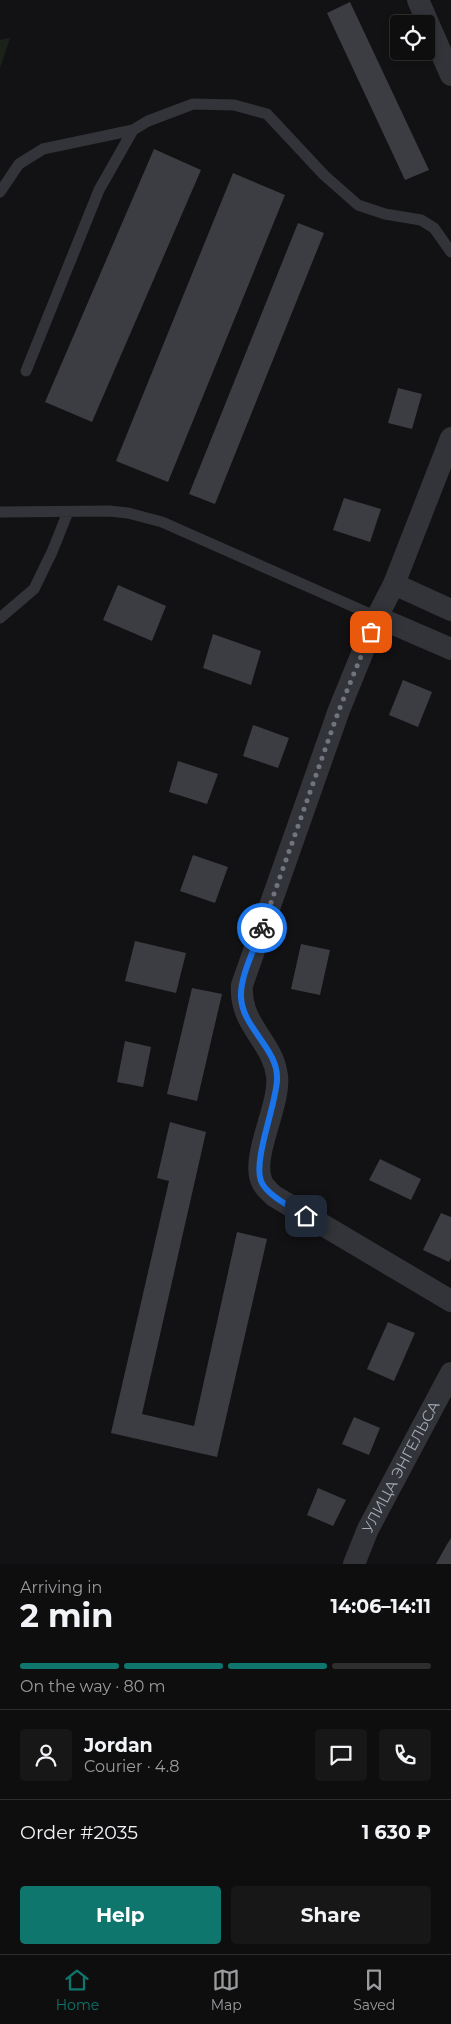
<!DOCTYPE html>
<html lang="en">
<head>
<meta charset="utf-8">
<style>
  body { margin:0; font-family:Montserrat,sans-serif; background:#171718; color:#f1f3f6; height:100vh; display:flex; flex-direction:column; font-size:19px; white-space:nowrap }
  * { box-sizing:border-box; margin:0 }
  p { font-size:16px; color:#9b9c9e }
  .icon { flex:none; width:28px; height:28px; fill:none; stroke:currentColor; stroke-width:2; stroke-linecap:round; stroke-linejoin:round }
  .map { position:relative; height:1564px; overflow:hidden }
  .sheet { display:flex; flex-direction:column; background:#0e0e0f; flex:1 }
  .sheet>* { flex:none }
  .controls { position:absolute; left:390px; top:15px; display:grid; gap:10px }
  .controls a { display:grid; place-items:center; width:45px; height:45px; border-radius:5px; background:#0e0e0f; box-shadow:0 2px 8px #0003,0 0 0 1px #2e2e2f; font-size:25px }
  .pin { position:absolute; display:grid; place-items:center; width:42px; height:42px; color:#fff; margin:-21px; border-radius:10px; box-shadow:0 2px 8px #0006 }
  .courier { position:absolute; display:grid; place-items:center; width:50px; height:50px; margin:-25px; border:4px solid #1a73e8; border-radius:50%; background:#fff; color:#222; box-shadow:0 1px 6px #0007 }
  .head em { font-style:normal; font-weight:700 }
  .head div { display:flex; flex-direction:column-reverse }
  .head { display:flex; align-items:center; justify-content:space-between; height:85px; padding:0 20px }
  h1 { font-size:32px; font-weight:700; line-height:38px }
  .bar { display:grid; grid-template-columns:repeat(4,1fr); gap:8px 5px; align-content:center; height:60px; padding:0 20px }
  .bar i { height:6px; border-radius:4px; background:#2e2e2f }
  .bar .current { background:#0f766e }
  .bar p { grid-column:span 4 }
  .line { display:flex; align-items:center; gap:12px; padding:0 20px; border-top:1px solid #2e2e2f }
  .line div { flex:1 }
  .round { display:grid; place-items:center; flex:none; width:52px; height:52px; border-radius:5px; background:#171718 }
  .action { display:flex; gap:10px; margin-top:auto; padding:10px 20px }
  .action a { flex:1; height:58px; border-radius:5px; background:#0f766e; color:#fff; font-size:20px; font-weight:700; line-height:58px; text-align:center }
  .action a+a { background:#171718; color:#f1f3f6 }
  .tabs { display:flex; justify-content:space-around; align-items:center; height:70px; border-top:1px solid #2e2e2f; background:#0e0e0f; font-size:14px; color:#9b9c9e }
  .tabs a { display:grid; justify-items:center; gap:2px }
  .tabs .current { color:#0f766e }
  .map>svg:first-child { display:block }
  .green { fill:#1a221a }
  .building { fill:#3c3d42 }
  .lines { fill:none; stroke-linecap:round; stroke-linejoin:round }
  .service { stroke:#323439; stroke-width:11 }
  .minor { stroke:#323439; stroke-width:22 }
  .done { stroke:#70757d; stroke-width:5; stroke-dasharray:0 9 }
  .route { stroke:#1a73e8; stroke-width:6 }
  .labels { text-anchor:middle; stroke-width:4; stroke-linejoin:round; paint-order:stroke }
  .street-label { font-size:15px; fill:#a2aab6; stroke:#0d0d0f }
</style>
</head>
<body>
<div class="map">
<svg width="451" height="1564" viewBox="0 0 451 1564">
  <rect width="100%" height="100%" fill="#121214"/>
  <path class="green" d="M10,38L0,68V40Z"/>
  <path class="building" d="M350,2L429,170L405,180L327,13Z
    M154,149L201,170L92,422L45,402Z
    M233,173L285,195L168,482L116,461Z
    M298,223L324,233L215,504L189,494Z
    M398,388L422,394L412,429L388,423Z
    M344,498L381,509L370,542L333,530Z
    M118,585L166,606L152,641L103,620Z
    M213,634L261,651L251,685L203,668Z
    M403,680L432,692L418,727L389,715Z
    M253,725L289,738L278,768L243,756Z
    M178,761L218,774L207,804L169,792Z
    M193,855L228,867L215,903L180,891Z
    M135,941L186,953L176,993L125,981Z
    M301,944L330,950L320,995L291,989Z
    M192,988L222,994L197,1101L167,1094Z
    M125,1041L151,1047L143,1087L117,1082Z
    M170,1122L206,1132L142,1414L194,1426L237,1232L267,1239L217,1457L111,1433L169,1181L157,1178Z
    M380,1159L421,1179L411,1200L369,1180Z
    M441,1213L451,1217V1258L449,1262L423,1250Z
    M388,1322L415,1333L394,1381L367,1369Z
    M354,1417L380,1428L369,1455L342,1444Z
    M318,1488L346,1500L333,1526L307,1515Z
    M451,1538V1564H436L446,1546Z"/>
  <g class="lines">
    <path class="service" d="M0,192L19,164L43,149L133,130
      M26,371L99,190L133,130L148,121L193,104L234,105L267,114L324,175L358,205L385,214L421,220L434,228L451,252
      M0,512L109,511L128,513L162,522L377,617
      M0,618L34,589L52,552L68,512"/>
    <g class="minor">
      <path d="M418,0L451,75"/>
      <path d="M451,438L394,584L377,617L339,710L242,985C239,1025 273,1041 277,1076C281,1104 250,1157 262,1182C264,1187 270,1192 274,1196L451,1301"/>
      <path d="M394,584L451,610"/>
      <path d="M377,617L451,649"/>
      <path id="s1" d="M354,1564L368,1529L451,1373"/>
    </g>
  </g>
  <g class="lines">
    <path class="done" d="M262,928L339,710L371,632"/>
    <path class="route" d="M262,928C255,948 240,976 241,997C242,1028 279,1049 277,1080C276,1105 253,1160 261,1181C267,1196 293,1208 306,1216"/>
  </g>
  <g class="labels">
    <g class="street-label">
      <text dy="5" stroke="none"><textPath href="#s1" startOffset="108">УЛИЦА ЭНГЕЛЬСА</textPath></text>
    </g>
  </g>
</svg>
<div class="controls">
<a><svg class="icon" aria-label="locate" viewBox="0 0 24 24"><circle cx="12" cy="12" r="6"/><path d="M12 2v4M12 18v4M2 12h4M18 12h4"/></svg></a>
</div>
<div class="pin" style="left:371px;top:632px;background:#ea580c"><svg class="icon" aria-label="bag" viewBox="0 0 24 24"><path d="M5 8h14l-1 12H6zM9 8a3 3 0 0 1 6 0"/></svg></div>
<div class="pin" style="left:306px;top:1216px;background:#1f2937"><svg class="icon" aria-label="home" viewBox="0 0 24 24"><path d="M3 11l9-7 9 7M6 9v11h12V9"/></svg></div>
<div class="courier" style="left:262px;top:928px"><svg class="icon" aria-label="bike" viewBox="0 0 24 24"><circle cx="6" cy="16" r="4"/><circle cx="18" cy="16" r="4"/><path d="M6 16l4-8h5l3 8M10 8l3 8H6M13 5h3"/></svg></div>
</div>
<section class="sheet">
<div class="head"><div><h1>2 min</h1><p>Arriving in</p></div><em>14:06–14:11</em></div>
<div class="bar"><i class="current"></i><i class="current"></i><i class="current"></i><i></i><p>On the way · 80 m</p></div>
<div class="line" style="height:90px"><a class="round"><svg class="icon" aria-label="person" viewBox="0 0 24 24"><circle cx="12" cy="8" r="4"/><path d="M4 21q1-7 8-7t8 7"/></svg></a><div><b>Jordan</b><p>Courier · 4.8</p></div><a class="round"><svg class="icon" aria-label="chat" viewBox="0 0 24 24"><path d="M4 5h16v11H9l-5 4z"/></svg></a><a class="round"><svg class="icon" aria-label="phone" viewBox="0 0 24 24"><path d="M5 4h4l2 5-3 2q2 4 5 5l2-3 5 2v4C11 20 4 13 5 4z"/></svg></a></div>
<div class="line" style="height:65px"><div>Order #2035</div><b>1 630 ₽</b></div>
<div class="action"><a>Help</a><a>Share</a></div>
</section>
<nav class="tabs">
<a class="current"><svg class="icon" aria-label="home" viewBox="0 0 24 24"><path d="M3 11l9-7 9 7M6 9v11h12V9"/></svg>Home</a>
<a><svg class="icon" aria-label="map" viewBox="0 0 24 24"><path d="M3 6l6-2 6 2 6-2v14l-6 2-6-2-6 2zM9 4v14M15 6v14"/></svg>Map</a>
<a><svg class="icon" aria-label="saved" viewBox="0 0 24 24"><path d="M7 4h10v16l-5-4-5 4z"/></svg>Saved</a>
</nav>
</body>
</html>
